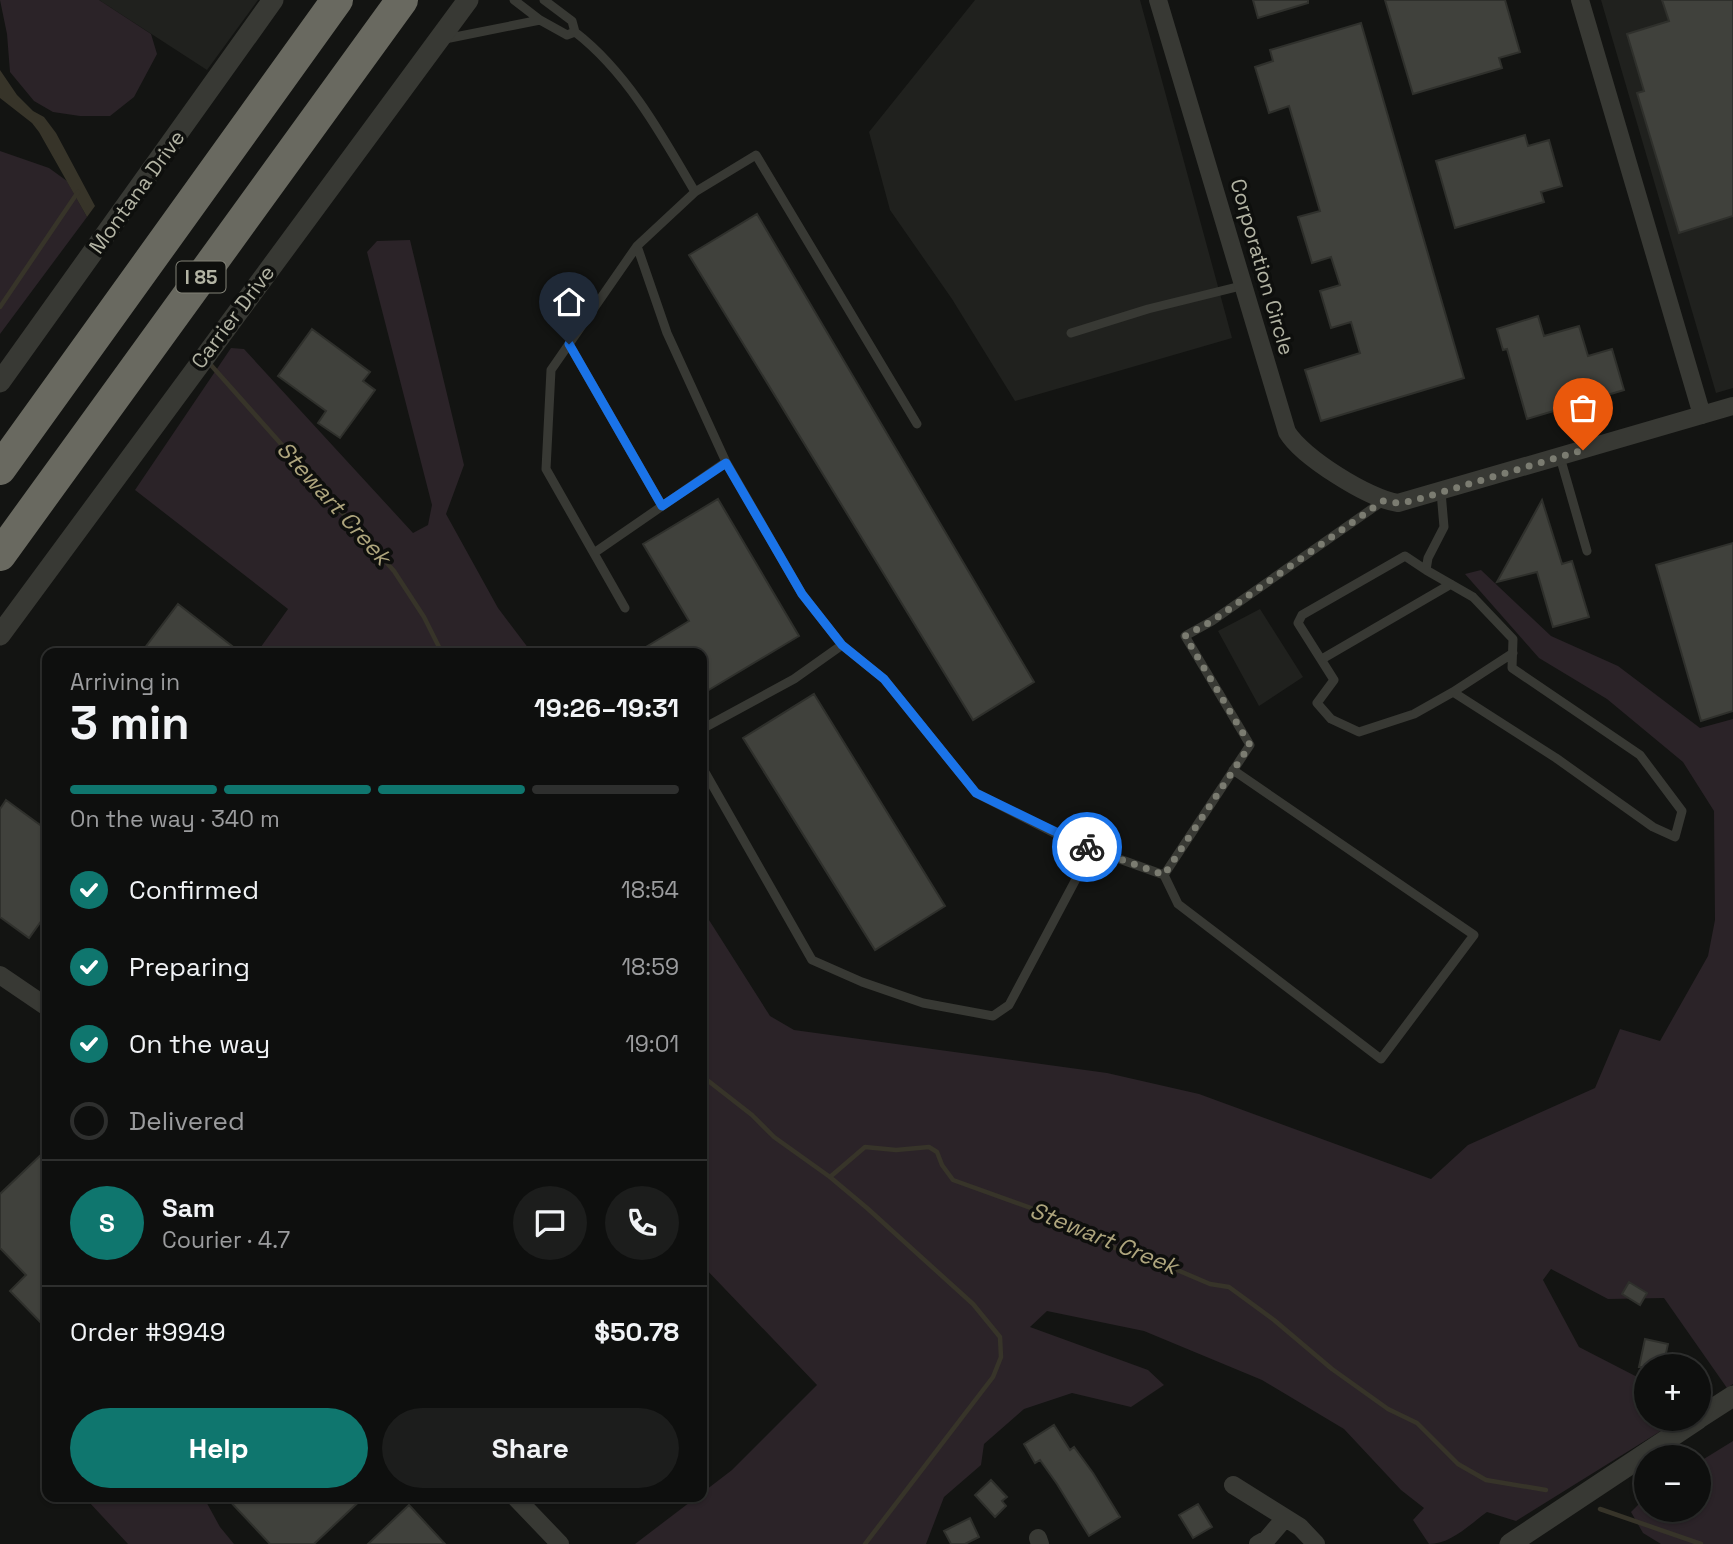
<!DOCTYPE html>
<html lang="en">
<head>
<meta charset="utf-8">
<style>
  body { margin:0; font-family:"Space Grotesk",sans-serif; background:#1c1d1c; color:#f1f3f6; height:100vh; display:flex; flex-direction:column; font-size:26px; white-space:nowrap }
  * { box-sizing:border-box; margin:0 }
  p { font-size:23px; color:#9b9c9e }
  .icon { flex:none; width:38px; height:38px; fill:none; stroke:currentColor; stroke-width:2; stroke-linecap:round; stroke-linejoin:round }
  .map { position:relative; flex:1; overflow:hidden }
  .panel { position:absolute; left:42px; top:648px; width:665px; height:854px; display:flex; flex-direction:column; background:#0e0f0e; border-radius:14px; box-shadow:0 2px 5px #0004,0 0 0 2px #2e2f2e }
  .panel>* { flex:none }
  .controls { position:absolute; left:1634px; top:1354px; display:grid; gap:14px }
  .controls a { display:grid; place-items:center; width:77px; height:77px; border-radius:50%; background:#0e0f0e; box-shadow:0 2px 5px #0004,0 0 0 2px #2e2f2e; font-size:35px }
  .pin { position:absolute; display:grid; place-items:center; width:60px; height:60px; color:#fff; margin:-72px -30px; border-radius:50% 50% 50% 0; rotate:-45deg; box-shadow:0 0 7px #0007 }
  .pin .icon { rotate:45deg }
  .courier { position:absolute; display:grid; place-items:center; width:70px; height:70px; margin:-35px; border:5px solid #1a73e8; border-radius:50%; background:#fff; color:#222; box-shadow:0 2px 9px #0007 }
  .headline em { font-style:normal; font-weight:800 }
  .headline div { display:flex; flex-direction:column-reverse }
  .headline { display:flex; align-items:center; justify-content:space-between; height:119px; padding:0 28px }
  h1 { font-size:46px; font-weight:800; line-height:52px }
  .bar { display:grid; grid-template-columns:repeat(4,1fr); gap:10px 7px; align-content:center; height:84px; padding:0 28px }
  .bar i { height:9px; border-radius:5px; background:#2e2f2e }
  .bar .current { background:#0f766e }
  .bar p { grid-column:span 4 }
  .line { display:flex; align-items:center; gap:18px; padding:0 28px; border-top:2px solid #2e2f2e }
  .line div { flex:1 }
  .round { display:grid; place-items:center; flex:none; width:74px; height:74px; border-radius:37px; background:#1c1d1c }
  ol { padding:0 28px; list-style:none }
  li { display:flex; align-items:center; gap:21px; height:77px }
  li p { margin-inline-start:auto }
  li .icon { padding:7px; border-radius:50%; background:#0f766e; color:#fff; stroke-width:4 }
  li:last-child { color:#9b9c9e }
  li i { width:38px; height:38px; border:4px solid #2e2f2e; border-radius:50% }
  .button { display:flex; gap:14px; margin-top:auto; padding:14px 28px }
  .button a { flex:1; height:80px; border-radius:42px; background:#0f766e; color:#fff; font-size:28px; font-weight:800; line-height:80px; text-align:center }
  .button a+a { background:#1c1d1c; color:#f1f3f6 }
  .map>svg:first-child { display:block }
  .built { fill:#20211e }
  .green { fill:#2b2328 }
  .water { fill:#373429 }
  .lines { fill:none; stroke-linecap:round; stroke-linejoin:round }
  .stream { stroke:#373429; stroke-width:4.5 }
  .building { fill:#40413c; stroke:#2f302c; stroke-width:2 }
  .service { stroke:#383934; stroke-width:9 }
  .minor { stroke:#383934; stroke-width:18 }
  .tertiary { stroke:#383934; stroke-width:21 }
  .motorway { stroke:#696960; stroke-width:32 }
  .done { stroke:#7b7c71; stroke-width:7; stroke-dasharray:0 12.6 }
  .route { stroke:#1a73e8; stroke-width:9 }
  .labels { text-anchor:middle; stroke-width:7; stroke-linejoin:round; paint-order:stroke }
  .shield { fill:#0e0f0d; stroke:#828277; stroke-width:2 }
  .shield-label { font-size:19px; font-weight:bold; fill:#b3b4a4 }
  .street-label { font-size:21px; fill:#b3b4a4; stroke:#0e0f0d }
  .water-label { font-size:23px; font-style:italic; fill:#aea57d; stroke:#0e0f0d }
</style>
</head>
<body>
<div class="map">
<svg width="1733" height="1544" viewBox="0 0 1733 1544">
  <rect width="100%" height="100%" fill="#131412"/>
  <path class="built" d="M99,0H258L207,70Z
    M975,0H1140L1232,338L1015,401L952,299L890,210L869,132Z
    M1601,0H1733V388L1716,393Z
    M1260,609L1303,677L1259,706L1218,631Z"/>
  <path class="green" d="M0,0H99L151,34L157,54L134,97L110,116H80L53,112L34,101L10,72L7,34Z
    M0,151L49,168L67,181L87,217L0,334Z
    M410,240L464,465L446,514L498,608L532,653H261L258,651L288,609L135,490L231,348L244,349L413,533L428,525L432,505L367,252L377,241Z
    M1481,570L1551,636L1618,666L1700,728L1733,719V1384L1727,1388L1664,1298L1608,1299L1551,1269L1543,1280L1579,1347L1647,1382V1419H1680L1516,1521L1487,1512C1469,1525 1451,1544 1429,1544L1413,1520L1424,1508L1401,1490L1344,1429L1262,1380L1144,1331L1047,1311L1030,1327L1148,1370L1164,1385L1131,1407L1072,1393L1024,1409L984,1444L981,1465L944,1497L926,1544H635L698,1496H702V1493L732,1470L817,1385L702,1265V909L770,1016L794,1030L1107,1073L1199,1094L1431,1179L1468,1145L1595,1088L1620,1029L1660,1041L1708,956L1715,920L1714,811L1683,762L1607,699L1539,658L1465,574Z
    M1733,1441V1544H1661L1643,1533L1631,1512L1647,1496V1510H1699V1462Z
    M94,1496H203L220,1527L234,1544H128L89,1502Z"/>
  <path class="water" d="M0,70L17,95L33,111L44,117L56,133L95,206L87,217L39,132L32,123L0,98Z"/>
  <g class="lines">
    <path class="stream" d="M0,307L78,192
      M210,364L394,571L424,617L442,653
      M702,1076L752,1115L774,1137L830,1177L867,1208L973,1304L1000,1337L1001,1357L993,1377L865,1544
      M830,1177L865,1147L896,1150L929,1147L937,1152L942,1165L953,1180L1067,1221L1115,1248L1142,1255L1210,1284L1229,1287L1274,1320L1332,1369L1388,1409L1417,1423L1458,1464L1486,1480L1546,1490
      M1600,1509L1701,1544"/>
  </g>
  <path class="building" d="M1253,0H1308V3L1258,18Z
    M1385,0H1505L1520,52L1499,58L1502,68L1413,94Z
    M1662,0H1733V216L1679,233L1637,93L1644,91L1627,34L1669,21Z
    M1361,23L1464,378L1321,421L1305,370L1360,353L1351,322L1331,328L1320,291L1340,285L1331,257L1312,263L1298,217L1320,211L1289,106L1269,113L1255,67L1273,61L1270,50Z
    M1525,135L1528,146L1549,140L1562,186L1541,192L1544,202L1455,228L1436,161Z
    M757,214L1034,682L973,720L689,255Z
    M1538,316L1544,336L1579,326L1588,356L1612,349L1624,390L1527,419L1507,349L1503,350L1497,329Z
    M312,329L370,372L363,381L375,390L340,438L318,423L326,411L278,376Z
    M718,499L799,636L702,694V653H636L689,621L643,544Z
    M1542,500L1562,564L1572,561L1589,617L1553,627L1537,572L1497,582Z
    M1733,543V711L1701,721L1656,565Z
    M178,604L241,653H141Z
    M814,694L945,906L875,950L743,738Z
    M6,800L47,830V913L29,938L0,917V809Z
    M47,1149V1329L10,1291L26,1275L0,1248V1194Z
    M1629,1282L1647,1293L1640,1305L1622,1294Z
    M1645,1339L1668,1344L1663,1367H1639Z
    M1054,1425L1070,1450L1074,1447L1093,1473L1120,1517L1089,1536L1057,1484L1040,1460L1035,1463L1024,1444Z
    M991,1480L1007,1497L1002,1501L1006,1506L995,1517L975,1495Z
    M225,1496H365L314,1544H270Z
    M1198,1504L1212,1527L1193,1538L1179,1515Z
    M409,1505L445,1544H368Z
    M970,1518L979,1537L965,1544H951L944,1531Z"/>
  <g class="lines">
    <path class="service" d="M514,0L540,20
      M575,32C627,72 662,135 695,192L637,246L667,333L726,462L802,594L842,645L884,679L976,793L1072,842L1164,875L1250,745L1185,636L1212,621L1383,501
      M445,39L540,20L567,35L575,32L572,21L544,0
      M695,192L756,155L917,424
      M1071,333L1148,309L1245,285
      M569,344L662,506
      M1560,457L1587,551
      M594,553L726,462
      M1426,570L1405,556L1302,615L1298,623L1334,680L1317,703L1331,719L1359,732L1414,714L1453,692L1556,758L1653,827L1675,837L1682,811L1640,755L1512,668L1513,639L1473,597L1426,570L1428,558L1444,527L1441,492
      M625,608L546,469L551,370L637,246
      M1322,659L1451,584
      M1453,692L1513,653
      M702,729L794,679L842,645
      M702,767L812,960L862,982L923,1003L993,1016L1009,1005L1092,849
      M1164,875L1178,904L1381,1059L1474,935L1233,770"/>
    <path class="minor" d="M1158,0L1287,432C1302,457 1369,499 1398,503L1733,406
      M1580,0L1702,415
      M0,975L47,1007
      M1233,1485L1300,1527L1316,1544
      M514,1496L560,1544
      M1038,1538L1040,1544
      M1258,1544L1267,1539L1285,1518"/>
    <path class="tertiary" d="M0,382L273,0
      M0,635L468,0
      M1699,1418L1733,1396
      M1510,1544L1698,1419"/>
    <path class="motorway" d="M0,469L337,0
      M0,555L402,0"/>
  </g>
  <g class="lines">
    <path class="done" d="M1087,847L1164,875L1250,745L1185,636L1212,621L1383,501L1398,503L1412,501L1583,450"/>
    <path class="route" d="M569,344L662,506L726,463L802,594L842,645L884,679L976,793L1087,847"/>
  </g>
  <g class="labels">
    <rect class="shield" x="176.5" y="261.5" width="49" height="31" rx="5"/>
    <g class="shield-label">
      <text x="201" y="284">I 85</text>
    </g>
    <g class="street-label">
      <text transform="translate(137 192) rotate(-54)" y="7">Montana Drive</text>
      <text transform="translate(1262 267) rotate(74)" y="7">Corporation Circle</text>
      <text transform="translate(233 317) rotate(-53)" y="7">Carrier Drive</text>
    </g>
    <g class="water-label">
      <text transform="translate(334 503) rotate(48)" y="8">Stewart Creek</text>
      <text transform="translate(1104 1238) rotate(22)" y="8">Stewart Creek</text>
    </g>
  </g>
</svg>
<div class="controls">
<a>+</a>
<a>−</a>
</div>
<div class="pin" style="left:1583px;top:450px;background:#ea580c"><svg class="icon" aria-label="bag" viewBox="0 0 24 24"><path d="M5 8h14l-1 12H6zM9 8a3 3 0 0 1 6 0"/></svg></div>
<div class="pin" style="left:569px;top:344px;background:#1f2937"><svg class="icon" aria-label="home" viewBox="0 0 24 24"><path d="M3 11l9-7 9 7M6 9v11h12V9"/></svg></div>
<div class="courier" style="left:1087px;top:847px"><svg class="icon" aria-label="bike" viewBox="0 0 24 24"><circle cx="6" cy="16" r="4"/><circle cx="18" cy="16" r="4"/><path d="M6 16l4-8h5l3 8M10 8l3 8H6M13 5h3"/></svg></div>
<section class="panel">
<div class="headline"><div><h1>3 min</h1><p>Arriving in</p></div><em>19:26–19:31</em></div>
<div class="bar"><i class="current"></i><i class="current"></i><i class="current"></i><i></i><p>On the way · 340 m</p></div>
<ol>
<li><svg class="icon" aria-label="check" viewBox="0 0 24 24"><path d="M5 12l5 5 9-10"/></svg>Confirmed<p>18:54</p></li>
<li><svg class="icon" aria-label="check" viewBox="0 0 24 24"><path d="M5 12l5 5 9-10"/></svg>Preparing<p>18:59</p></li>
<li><svg class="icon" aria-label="check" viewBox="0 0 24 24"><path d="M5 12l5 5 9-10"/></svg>On the way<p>19:01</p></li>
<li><i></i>Delivered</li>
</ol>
<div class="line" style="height:126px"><b class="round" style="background:#0f766e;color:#fff">S</b><div><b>Sam</b><p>Courier · 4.7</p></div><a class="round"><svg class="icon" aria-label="chat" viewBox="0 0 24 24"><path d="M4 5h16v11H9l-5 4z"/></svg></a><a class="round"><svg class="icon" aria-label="phone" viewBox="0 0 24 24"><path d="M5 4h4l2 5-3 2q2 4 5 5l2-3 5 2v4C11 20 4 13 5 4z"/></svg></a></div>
<div class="line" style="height:91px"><div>Order #9949</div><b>$50.78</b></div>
<div class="button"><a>Help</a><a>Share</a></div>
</section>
</div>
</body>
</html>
